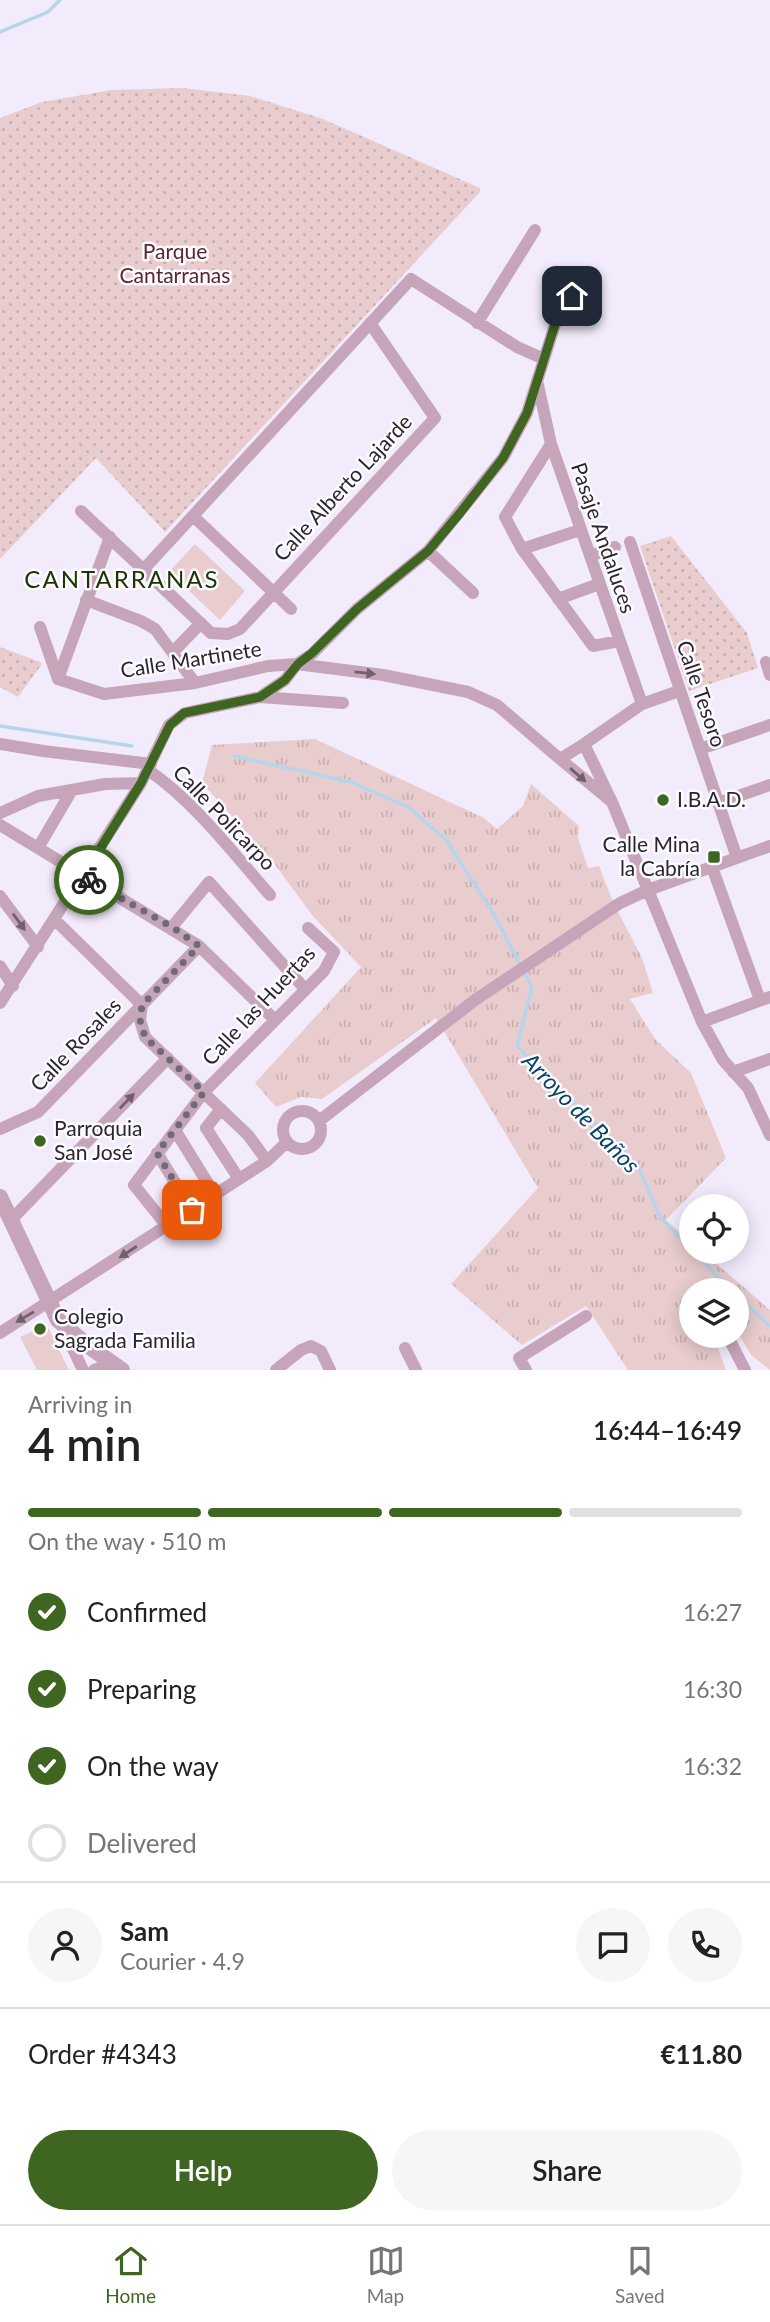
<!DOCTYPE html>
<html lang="en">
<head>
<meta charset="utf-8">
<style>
  body { margin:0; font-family:Lato,sans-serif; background:#f6f6f6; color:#222; height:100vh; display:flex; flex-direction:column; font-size:26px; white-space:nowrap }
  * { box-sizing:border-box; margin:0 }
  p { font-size:23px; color:#767676 }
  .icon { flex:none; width:38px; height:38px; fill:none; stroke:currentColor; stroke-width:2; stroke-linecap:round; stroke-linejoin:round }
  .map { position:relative; height:1370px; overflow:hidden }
  .details { display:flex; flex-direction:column; background:#fff; flex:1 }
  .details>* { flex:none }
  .tools { position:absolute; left:679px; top:1194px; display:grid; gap:14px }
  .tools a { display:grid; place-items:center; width:70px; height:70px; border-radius:50%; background:#fff; box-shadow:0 4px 18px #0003; font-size:35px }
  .pin { position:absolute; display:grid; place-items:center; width:60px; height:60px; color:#fff; margin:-30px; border-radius:14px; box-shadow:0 4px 10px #0006 }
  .courier { position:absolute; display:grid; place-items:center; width:70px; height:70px; margin:-35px; border:5px solid #3f6620; border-radius:50%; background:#fff; color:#222; box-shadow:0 2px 9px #0007 }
  .overview em { font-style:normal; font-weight:600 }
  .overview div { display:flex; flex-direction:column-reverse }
  .overview { display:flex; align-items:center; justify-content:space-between; height:119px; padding:0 28px }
  h1 { font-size:46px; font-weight:600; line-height:52px }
  .bar { display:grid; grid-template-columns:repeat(4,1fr); gap:10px 7px; align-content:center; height:84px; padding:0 28px }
  .bar i { height:9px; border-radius:5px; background:#e0e0e0 }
  .bar .selected { background:#3f6620 }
  .bar p { grid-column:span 4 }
  .line { display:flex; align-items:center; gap:18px; padding:0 28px; border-top:2px solid #e0e0e0 }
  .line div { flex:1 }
  .round { display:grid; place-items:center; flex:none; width:74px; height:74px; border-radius:37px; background:#f6f6f6 }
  ol { padding:0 28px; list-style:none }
  li { display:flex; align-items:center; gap:21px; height:77px }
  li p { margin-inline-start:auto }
  li .icon { padding:7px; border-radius:50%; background:#3f6620; color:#fff; stroke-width:4 }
  li:last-child { color:#767676 }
  li i { width:38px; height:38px; border:4px solid #e0e0e0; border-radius:50% }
  .action { display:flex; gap:14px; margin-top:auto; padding:14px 28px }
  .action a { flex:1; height:80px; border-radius:42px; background:#3f6620; color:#fff; font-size:28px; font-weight:600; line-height:80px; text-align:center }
  .action a+a { background:#f6f6f6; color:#222 }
  .tabs { display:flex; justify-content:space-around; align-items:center; height:98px; border-top:2px solid #e0e0e0; background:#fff; font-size:19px; color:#767676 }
  .tabs a { display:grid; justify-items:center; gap:4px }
  .tabs .selected { color:#3f6620 }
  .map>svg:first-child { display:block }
  .grass { fill:url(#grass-tufts) }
  .park { fill:url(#park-dots) }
  .garden { fill:#e9cdce }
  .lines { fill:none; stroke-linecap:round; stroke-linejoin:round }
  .stream { stroke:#b4d6ed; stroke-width:3.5 }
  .minor { stroke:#c6a5ba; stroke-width:12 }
  .tertiary { stroke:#c6a5ba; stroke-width:16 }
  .oneway { fill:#705f6c }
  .done { stroke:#6f6b75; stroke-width:7; stroke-dasharray:0 12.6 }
  .route { stroke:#3f6620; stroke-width:9 }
  .poi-dot { fill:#3f6620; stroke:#fdfbff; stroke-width:2.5 }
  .labels { text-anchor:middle; stroke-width:5; stroke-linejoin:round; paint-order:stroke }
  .park-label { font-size:21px; fill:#5b262d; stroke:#fdfbff }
  .street-label { font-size:21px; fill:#29262d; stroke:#fdfbff }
  .poi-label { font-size:21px; fill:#29262d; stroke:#fdfbff; text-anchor:start }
  .water-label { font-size:23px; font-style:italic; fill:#044564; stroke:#fdfbff }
  .quarter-label { font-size:24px; letter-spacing:2px; fill:#1a3402; stroke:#fdfbff }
</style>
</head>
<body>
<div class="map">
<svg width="770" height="1370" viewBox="0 0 770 1370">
  <defs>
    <pattern id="grass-tufts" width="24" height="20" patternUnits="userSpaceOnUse" patternTransform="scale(1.75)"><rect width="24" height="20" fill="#e9cdce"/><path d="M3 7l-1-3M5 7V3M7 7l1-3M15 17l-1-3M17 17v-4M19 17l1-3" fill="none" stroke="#c8b0b1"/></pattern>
    <pattern id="park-dots" width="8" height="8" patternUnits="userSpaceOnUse" patternTransform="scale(1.75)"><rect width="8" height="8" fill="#e9cdce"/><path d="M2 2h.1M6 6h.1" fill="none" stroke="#c8b0b1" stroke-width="1.8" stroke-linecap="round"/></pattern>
  </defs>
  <rect width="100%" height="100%" fill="#f2ebfc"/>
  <path class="grass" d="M315,739L484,818L497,829L523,806L531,784L579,826L578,838L588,868L599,866L613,902L642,958L653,993L630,999L655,1039L691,1073L726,1158L666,1220L691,1242V1251H702L770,1310V1370L751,1355L737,1331V1290H691V1335H713L726,1370H628L586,1306L522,1345L451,1284L538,1188L436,1018L322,1099L301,1097L276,1107L255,1083L361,967L312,915L271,859L202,783L212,745Z"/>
  <path class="park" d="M183,88L250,96L323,119L480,188V192L165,532L96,458L0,559V118L42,102L112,90Z
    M671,536L747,633L758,668L689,691L640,546Z
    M0,647L40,662L42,664L18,697L0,687Z"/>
  <path class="garden" d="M195,544L245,591L220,620L169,572Z
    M47,1325L69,1370H37L20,1337Z"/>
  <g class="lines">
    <path class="stream" d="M0,32L48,12L60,0
      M0,726L132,746
      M234,756L351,782L408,807L446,840L493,913L532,987L517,1046L638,1166L660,1217L691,1249
      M693,1251L731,1290
      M737,1295L770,1326"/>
    <path class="minor" d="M477,323L535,230
      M538,385L551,444L642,704
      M551,444L505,517L522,549L593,646L619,641
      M81,511L211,633L228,634L240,629L435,418L370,323
      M193,516L291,609
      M630,542L737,858
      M522,549L580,530
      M428,551L473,593
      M590,556L615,547
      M144,569L411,279L517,347L544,359
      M558,599L599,584
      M86,600L141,621L155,629L195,683
      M40,627L58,679
      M173,652L201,623
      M766,662L770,675
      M58,679L104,694L195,683L268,666L297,664L312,654L357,609L428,551L503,458L527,413L557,318L586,273
      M58,679L110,537
      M260,697L285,680L297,664L383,675L468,692L497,705L560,759
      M0,744L43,751L151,764
      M584,744L642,704L679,691
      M700,749L770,725
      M148,770C194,801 233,853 270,895
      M612,802L560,759L584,744L612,802L702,1022L723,1060L748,1088L770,1135
      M718,803L770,785
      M0,813L38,796L105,784L141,783
      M0,825L199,946L274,1019
      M38,848L72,790
      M712,867L760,1000
      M0,896L38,947
      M55,920L142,1005L140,1020L145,1037L248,1135L267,1161
      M172,927L209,882L305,989
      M0,966L13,986
      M0,1003L141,783L169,725L185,713L260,697L343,703
      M702,1022L770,997
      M733,1072L770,1059
      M221,1109L206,1128L239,1179
      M283 1130a19 19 0 1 1 38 0a19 19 0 1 1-38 0Z
      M319,1121L475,1000L620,903L648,890L770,846
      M0,1129L38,1112L199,946
      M175,1130L215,1195
      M157,1153L192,1210
      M11,1220L168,1058
      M167,1226L134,1185L204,1092L324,971L334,952L308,928
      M62,1326L83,1370
      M0,1333L267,1161L287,1142
      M727,1335L745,1370
      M405,1348L416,1370
      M94,1370L111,1363
      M276,1370L301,1350L311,1346L321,1351L330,1370
      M526,1370L519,1358L586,1316"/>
    <path class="tertiary" d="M0,1197L58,1320L87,1345L122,1370"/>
  </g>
  <defs><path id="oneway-solid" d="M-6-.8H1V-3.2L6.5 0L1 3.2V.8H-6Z" transform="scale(1.75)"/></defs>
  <g class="oneway">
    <use href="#oneway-solid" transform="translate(365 673) rotate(6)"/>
    <use href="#oneway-solid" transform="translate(578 775) rotate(41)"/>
    <use href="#oneway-solid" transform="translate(19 922) rotate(54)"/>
    <use href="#oneway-solid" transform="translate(127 1101) rotate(-46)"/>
    <use href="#oneway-solid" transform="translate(128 1252) rotate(147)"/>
    <use href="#oneway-solid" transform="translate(25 1317) rotate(149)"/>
  </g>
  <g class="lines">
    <path class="done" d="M89,880L172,927L199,946L142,1005L140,1020L145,1037L204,1092L157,1153L192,1210"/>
    <path class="route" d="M89,880L83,876L141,783L170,725L184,713L260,697L285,680L298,664L312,653L357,609L428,551L460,513L503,458L527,413L557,318L572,296"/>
  </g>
  <g class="poi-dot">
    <circle cx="663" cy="800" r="7"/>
    <rect x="707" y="850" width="14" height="14" rx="3.5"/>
    <circle cx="40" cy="1141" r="7"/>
    <circle cx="40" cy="1329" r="7"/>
  </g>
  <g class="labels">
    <g class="park-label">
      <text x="175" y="259">Parque<tspan x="175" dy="24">Cantarranas</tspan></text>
    </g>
    <g class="street-label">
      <text transform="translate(343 488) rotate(-47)" y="7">Calle Alberto Lajarde</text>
      <text transform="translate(603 538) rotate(71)" y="7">Pasaje Andaluces</text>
      <text transform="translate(191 660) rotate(-9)" y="7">Calle Martinete</text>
      <text transform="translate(701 694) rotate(71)" y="7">Calle Tesoro</text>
      <text transform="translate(224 818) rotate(46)" y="7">Calle Policarpo</text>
      <text transform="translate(259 1006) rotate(-47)" y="7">Calle las Huertas</text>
      <text transform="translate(76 1045) rotate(-46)" y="7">Calle Rosales</text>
    </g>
    <g class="poi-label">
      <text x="677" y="807">I.B.A.D.</text>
      <text x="700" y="852" text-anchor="end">Calle Mina<tspan x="700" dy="24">la Cabría</tspan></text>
      <text x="54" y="1136">Parroquia<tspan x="54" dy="24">San José</tspan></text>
      <text x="54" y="1324">Colegio<tspan x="54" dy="24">Sagrada Familia</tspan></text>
    </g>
    <g class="water-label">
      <text transform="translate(581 1113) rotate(46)" y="8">Arroyo de Baños</text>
    </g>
    <g class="quarter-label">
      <text x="122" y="588">CANTARRANAS</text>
    </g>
  </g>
</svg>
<div class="tools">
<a><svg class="icon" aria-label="locate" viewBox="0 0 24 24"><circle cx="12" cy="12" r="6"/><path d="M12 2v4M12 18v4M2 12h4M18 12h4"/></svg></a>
<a><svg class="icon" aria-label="layers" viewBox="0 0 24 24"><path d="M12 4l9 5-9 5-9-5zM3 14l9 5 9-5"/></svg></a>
</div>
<div class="pin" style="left:192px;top:1210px;background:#ea580c"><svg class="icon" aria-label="bag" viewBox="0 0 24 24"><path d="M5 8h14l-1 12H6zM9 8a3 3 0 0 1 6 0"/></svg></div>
<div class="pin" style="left:572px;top:296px;background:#1f2937"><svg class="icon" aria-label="home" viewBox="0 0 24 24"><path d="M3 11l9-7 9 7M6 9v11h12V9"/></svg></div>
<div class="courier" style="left:89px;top:880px"><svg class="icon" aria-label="bike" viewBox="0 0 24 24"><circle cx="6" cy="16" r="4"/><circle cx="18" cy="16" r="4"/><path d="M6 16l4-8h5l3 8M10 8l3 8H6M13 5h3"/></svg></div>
</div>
<section class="details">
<div class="overview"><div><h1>4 min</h1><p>Arriving in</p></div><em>16:44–16:49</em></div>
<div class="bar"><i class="selected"></i><i class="selected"></i><i class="selected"></i><i></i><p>On the way · 510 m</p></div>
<ol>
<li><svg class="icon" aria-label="check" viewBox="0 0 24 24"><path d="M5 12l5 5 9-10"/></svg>Confirmed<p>16:27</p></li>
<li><svg class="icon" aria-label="check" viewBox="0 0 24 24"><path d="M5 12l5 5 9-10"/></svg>Preparing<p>16:30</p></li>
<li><svg class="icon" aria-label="check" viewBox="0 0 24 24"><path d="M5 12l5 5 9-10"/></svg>On the way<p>16:32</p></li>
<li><i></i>Delivered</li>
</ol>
<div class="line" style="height:126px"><a class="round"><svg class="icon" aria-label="person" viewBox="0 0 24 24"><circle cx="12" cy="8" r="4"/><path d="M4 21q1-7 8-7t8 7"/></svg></a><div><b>Sam</b><p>Courier · 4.9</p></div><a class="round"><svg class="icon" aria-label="chat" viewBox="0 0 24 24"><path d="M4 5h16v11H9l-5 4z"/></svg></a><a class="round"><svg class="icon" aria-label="phone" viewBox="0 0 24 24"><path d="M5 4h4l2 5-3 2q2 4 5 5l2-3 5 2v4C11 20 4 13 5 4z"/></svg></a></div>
<div class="line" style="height:91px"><div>Order #4343</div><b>€11.80</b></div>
<div class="action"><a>Help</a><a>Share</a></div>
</section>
<nav class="tabs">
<a class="selected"><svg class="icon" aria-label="home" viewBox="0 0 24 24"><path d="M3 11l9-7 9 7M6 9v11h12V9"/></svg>Home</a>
<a><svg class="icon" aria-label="map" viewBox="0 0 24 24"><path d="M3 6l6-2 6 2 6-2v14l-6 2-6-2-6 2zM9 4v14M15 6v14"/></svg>Map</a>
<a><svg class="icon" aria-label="saved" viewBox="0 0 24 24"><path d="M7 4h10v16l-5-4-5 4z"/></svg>Saved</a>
</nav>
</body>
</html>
